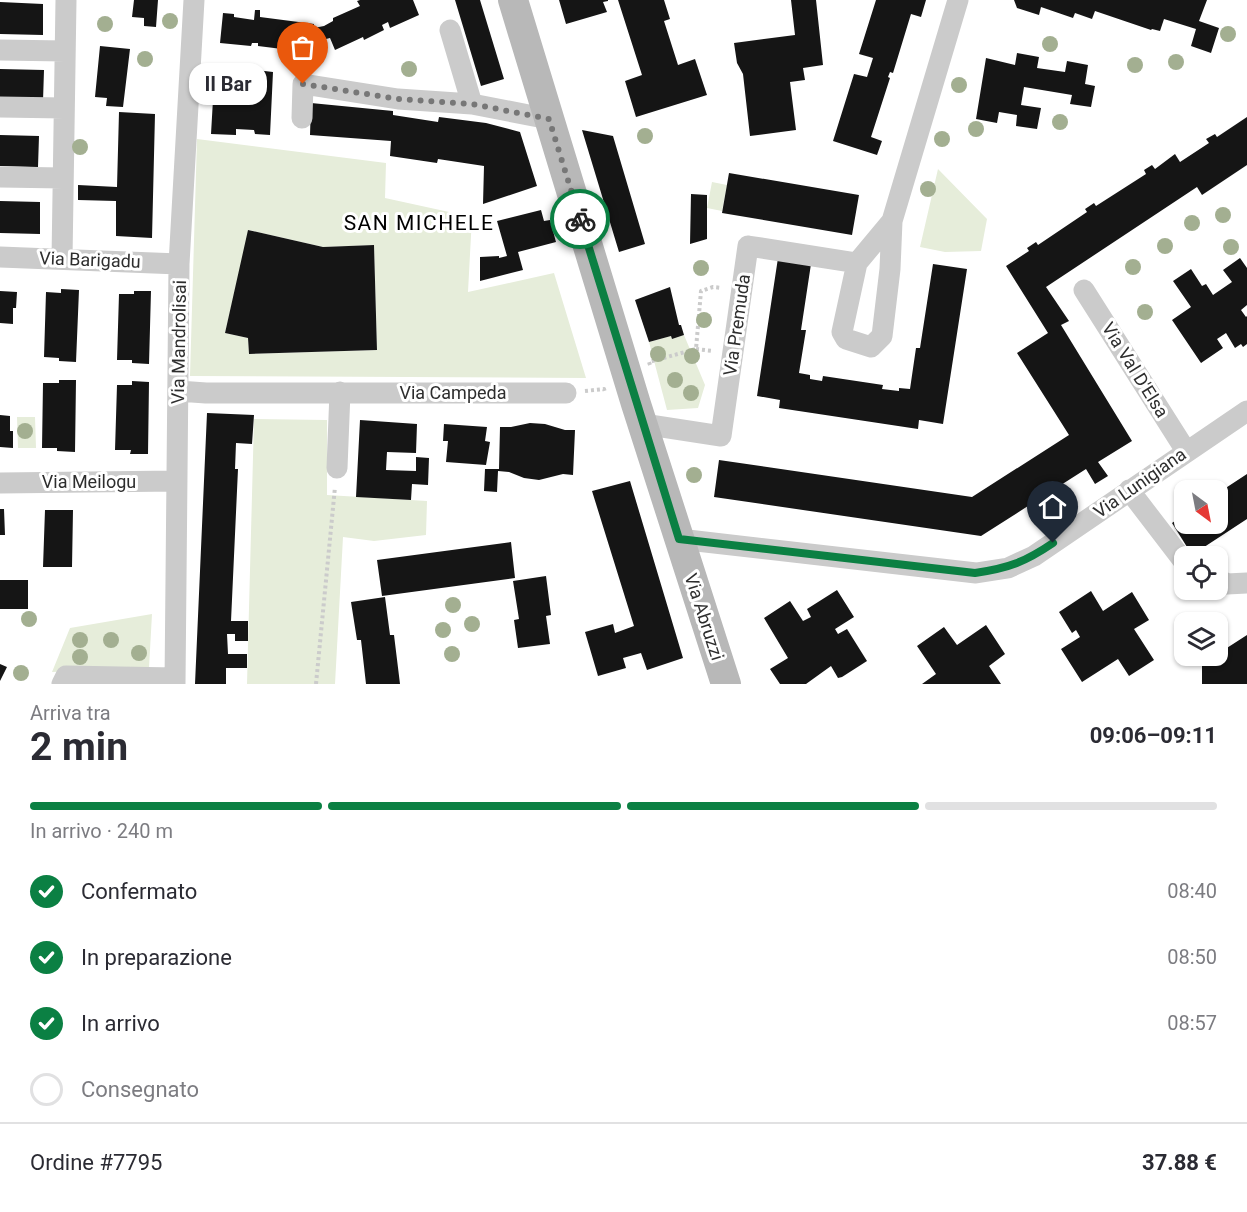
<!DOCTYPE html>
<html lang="it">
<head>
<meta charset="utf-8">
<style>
  body { margin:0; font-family:Roboto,sans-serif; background:#f7f7f7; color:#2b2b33; height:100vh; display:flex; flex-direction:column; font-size:22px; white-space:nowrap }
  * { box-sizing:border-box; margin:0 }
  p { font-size:20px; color:#7c7c81 }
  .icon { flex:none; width:33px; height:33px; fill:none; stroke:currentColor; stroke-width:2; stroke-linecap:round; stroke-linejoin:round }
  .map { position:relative; height:684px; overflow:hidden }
  .side { display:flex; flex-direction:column; background:#fff; flex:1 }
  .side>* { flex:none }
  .needle { width:39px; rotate:148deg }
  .tools { position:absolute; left:1174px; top:480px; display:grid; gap:12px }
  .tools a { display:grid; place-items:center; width:54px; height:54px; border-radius:12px; background:#fff; box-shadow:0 2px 4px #0004; font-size:30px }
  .pin { position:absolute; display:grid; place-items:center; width:51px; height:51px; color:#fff; margin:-62px -26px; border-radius:50% 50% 50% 0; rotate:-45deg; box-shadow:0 0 6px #0007 }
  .pin .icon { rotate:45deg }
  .courier { position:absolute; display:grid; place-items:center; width:60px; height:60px; margin:-30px; border:4px solid #0b8043; border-radius:50%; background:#fff; color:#222; box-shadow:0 2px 8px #0007 }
  .bubble { position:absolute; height:42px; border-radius:18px; background:#fff; box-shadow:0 2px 4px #0004; font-size:20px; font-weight:700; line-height:42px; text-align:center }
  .overview em { font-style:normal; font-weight:700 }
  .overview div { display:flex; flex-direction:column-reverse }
  .overview { display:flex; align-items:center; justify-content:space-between; height:102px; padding:0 30px }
  h1 { font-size:39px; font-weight:700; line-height:45px }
  .bar { display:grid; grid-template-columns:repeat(4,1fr); gap:9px 6px; align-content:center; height:72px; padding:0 30px }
  .bar i { height:8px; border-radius:4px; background:#e1e1e2 }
  .bar .current { background:#0b8043 }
  .bar p { grid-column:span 4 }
  .line { display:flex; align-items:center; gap:15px; padding:0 30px; border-top:2px solid #e1e1e2 }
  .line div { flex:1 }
  ol { padding:0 30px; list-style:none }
  li { display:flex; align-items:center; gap:18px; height:66px }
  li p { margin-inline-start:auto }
  li .icon { padding:6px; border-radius:50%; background:#0b8043; color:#fff; stroke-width:4 }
  li:last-child { color:#7c7c81 }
  li i { width:33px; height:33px; border:3px solid #e1e1e2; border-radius:50% }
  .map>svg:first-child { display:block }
  .green { fill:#e6edda; fill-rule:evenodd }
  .building { fill:#151515 }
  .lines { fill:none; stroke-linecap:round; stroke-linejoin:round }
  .path { stroke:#cbcbcb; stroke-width:4; stroke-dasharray:3 3; stroke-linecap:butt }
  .street { stroke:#cbcbcb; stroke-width:21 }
  .secondary { stroke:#b8b8b8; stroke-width:30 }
  .tree { fill:#a3af91 }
  .done { stroke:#777; stroke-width:6; stroke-dasharray:0 10.8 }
  .route { stroke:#0b8043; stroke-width:8 }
  .labels { text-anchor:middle; stroke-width:6; stroke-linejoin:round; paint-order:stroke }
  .street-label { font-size:18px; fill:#2e2e2e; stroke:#fff }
  .quarter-label { font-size:21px; letter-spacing:1.5px; fill:#000; stroke:#fff }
</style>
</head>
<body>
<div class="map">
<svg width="1247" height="684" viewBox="0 0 1247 684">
  <rect width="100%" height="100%" fill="#fff"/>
  <path class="green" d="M197,139L386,163L385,198L472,217L468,292L554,273L586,378L190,376ZM249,230L323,247L374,245L377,350L249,354L248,338L225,333Z
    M938,169L987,219L981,251L945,252L920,247Z
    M712,182L727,185L722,211L707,208Z
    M684,335L705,385L698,408L667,410L649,342L671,336L672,339Z
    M17,417H35L36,448H18Z
    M254,419L327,420V495L427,501L426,535L374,541L343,537L335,684H247Z
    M152,614L149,668L52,672L70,628Z"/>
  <path class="building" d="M134,0H158L156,27L144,26V18L132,17Z
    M360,0H413L419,15L390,28L388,22L382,25L384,30L364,40L363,37L335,50L330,38L326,39L327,45L321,46L323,51L315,52L314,48H311V51L290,48V50L258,46V43H252L251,46L220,43L223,13L234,14V17L254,20L255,10H260V17L314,24V28L324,26L333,21V18L360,6L357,1Z
    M455,0H480L504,79L481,86Z
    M559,0H608V1L603,2L607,12L566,24Z
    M618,0H664L670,19L664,21L678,65L695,59L707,95L636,117L625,81L642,75Z
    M791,0H816L823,65L803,68L805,80L790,82L796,130L750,136L743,74L737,63L734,43L795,35Z
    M876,0H926L921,17L911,14L893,73L890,72L888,77L890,78L871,137L882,141L877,155L833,141L854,74L867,77L873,58L859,54Z
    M1014,0H1207L1199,21L1219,28L1211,53L1191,46L1196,29L1164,19L1160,31L1152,29L1151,30L1095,11L1092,19L1075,13L1073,18L1041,7L1039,15L1017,8Z
    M0,2L43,4V35L0,34Z
    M100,46L130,49L123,107L106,106L107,98L95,97Z
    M1017,53L1039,57L1037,68L1065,72L1067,61L1088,65L1085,84L1095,86L1091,107L1070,104L1072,95L1024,87L1021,105L1041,108L1037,129L1016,126L1017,115L999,112L997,123L976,119L986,58L1015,65Z
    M215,65L273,72L270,135L255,134L254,130L236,129V135L211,134Z
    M0,69L44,70L43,101L0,100Z
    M311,103L393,111V115L438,122L439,117L486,123L520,132L537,186L483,204L484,166L438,159L437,163L390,156L391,141L310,135Z
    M119,112L155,114L152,238L116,236V201L78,200V185L117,187Z
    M1247,117V165L1202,195L1197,187L1046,287L1069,321L1061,325L1132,441L1098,462L1108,476L1095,484L1086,469L981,536L714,497L719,460L972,497L1069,435L1017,353L1048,333L1006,266L1029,251L1027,248L1036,242L1038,245L1087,212L1085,209L1094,203L1096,206L1146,174L1144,170L1152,165L1155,169L1175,154L1180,162L1209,143L1206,139L1215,134L1217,137Z
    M582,130L613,136L645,244L619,252Z
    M0,135L39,136L38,167L0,166Z
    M729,173L859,195L852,235L722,213Z
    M691,194L707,195V239L690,244Z
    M0,201L40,202V234L0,233Z
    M541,210L544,221L550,220L556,242L518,252L523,270L480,281V257L499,256V258L507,256L497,221Z
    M248,230L323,247L374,245L377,350L249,354L248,338L225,333Z
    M778,258L811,264L801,330H806L799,373L810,375V379L822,381L823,376L883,385L882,389L899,391V388L910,389L916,348H920L933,264L967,269L943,424L919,420L918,429L779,408L780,400L757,396Z
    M1240,258L1247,268V305L1241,310L1246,317L1247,316V344L1243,347L1241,344L1235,348L1226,333L1217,339L1223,348L1201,363L1172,320L1191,307L1173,281L1191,269L1202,286L1206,284L1213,295L1232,282L1223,270Z
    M670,287L679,325H681L684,335L672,339L671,336L649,342L635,300Z
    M61,289L79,290L76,362L59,361V358L44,357L46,292L61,293Z
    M0,291L17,292L16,308H13V324L0,323Z
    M134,291H151L149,364L132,363V360H117L119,294H134Z
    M59,380H76L75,452L57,451V448H42L43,383H59Z
    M132,381L149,382L148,454H130L131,450H115L117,385H132Z
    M207,413L254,415L252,444L236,443L235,469H238L231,621H248V641H235V634H227L228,654H247V668H226V684H195Z
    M0,415L10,416V431H13V448L0,447Z
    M360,420L417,424L416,453L387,452L386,470L416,471V457L429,458L428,485L412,484L411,500L356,497Z
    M530,423L545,424L565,430H575L573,475L563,474L539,480L524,478L509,472L498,471L497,492L484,491L485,469H499L500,427H511Z
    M444,424L487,427L485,441L490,442L486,465L446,462L448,441H443Z
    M1247,474V519L1192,555L1172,523L1185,514V524H1218V493Z
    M630,481L683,658L647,670L641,653L623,658L626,668L598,676L585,632L613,624L615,633L634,626L592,491Z
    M0,509H4L5,535H0Z
    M45,510H73L72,567H43Z
    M511,542L515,578L382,596L377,560Z
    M546,576L551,615L546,616L550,644L518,648L514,620L519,619L513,581Z
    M0,580H28V609H0Z
    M837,590L854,617L835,629L838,634L847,629L867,661L842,677L838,678L831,666L806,684H780L770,669L788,658L764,618L790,601L803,621L811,617L807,609Z
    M1091,591L1103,611L1132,592L1149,620L1134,629L1154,660L1129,676L1118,659L1082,682L1061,649L1080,637L1076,630L1072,633L1059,612Z
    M385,597L390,635H394L400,684H366L361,640H357L351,602Z
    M986,625L1005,654L989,666L1001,684H922L936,674L917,646L944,627L957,645Z
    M1247,635V684H1202V664Z
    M0,664L7,667L0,681Z"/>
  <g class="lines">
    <path class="path" d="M696,349L713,351
      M650,365L649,362L696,349L701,291L713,287L722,288
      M585,391L604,389L605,392
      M316,684L335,487"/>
    <path class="street" d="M450,30L472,104
      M0,50L65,51
      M0,107L64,108
      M302,118L303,84L398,99L472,104L549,119
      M0,177L63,178
      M892,221L857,263L842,332L846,339L871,347L882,336L890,269L892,221L958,0
      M0,257L179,264
      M62,259L66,0
      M1084,290L1186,451
      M178,391L206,393H566
      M643,424L721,436L748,246L857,263
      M337,468L340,392
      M0,483L177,481
      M1129,490L1185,563
      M679,539L976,573L1008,568L1034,556L1247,411
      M1218,579L1227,584L1247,583
      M62,684L66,676L175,678
      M175,684L179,264L194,0"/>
    <path class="secondary" d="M513,0L636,404L726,684"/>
  </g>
  <g class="tree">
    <circle cx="170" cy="21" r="8"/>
    <circle cx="105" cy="24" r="8"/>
    <circle cx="1228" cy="34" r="8"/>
    <circle cx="1050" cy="44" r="8"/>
    <circle cx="145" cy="59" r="8"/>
    <circle cx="1176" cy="62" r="8"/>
    <circle cx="1135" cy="65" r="8"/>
    <circle cx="409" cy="69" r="8"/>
    <circle cx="959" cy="85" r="8"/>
    <circle cx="1060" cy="122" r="8"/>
    <circle cx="976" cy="129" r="8"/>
    <circle cx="645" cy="136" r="8"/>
    <circle cx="942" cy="139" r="8"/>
    <circle cx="80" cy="147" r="8"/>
    <circle cx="928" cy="189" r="8"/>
    <circle cx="1223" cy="215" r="8"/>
    <circle cx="1192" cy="223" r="8"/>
    <circle cx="1165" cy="246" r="8"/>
    <circle cx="1231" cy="247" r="8"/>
    <circle cx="1133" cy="267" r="8"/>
    <circle cx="701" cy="268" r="8"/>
    <circle cx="1145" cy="312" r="8"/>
    <circle cx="704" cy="320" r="8"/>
    <circle cx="658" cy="354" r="8"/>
    <circle cx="692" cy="356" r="8"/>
    <circle cx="675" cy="380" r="8"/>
    <circle cx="691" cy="393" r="8"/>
    <circle cx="25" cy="431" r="8"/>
    <circle cx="694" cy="475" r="8"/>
    <circle cx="453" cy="605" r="8"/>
    <circle cx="29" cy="619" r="8"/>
    <circle cx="472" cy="624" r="8"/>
    <circle cx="443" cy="630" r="8"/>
    <circle cx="80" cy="640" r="8"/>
    <circle cx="111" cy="640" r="8"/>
    <circle cx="139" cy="653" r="8"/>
    <circle cx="452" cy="654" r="8"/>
    <circle cx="80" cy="657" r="8"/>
    <circle cx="21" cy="673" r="8"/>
  </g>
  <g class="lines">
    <path class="done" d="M303,84L398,99L472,104L549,119L580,219"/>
    <path class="route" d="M580,219L679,539L975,573C1009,568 1025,562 1053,543"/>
  </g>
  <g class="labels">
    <g class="street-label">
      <text transform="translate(90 260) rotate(2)" y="6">Via Barigadu</text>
      <text transform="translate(737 325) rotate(-82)" y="6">Via Premuda</text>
      <text transform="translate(179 342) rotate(-89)" y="6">Via Mandrolisai</text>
      <text transform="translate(1135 370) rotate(58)" y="6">Via Val D'Elsa</text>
      <text x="453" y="399">Via Campeda</text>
      <text x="89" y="488">Via Meilogu</text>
      <text transform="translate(1140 483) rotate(-35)" y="6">Via Lunigiana</text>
      <text transform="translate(704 617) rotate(72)" y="6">Via Abruzzi</text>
    </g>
    <g class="quarter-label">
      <text x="419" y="230">SAN MICHELE</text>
    </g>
  </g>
</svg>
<div class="tools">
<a><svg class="needle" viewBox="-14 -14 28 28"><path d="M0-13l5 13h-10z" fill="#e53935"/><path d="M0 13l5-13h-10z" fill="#7c7c81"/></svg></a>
<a><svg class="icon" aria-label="locate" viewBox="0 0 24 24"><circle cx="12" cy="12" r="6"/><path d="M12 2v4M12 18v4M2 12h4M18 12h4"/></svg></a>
<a><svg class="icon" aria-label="layers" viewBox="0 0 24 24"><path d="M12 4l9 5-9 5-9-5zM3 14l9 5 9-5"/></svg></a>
</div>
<div class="pin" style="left:303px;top:84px;background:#ea580c"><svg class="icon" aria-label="bag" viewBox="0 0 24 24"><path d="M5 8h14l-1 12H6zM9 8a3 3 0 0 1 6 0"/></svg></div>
<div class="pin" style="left:1053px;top:543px;background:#1f2937"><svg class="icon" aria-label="home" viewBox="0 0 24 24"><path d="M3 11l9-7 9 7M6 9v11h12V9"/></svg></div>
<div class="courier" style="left:580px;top:219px"><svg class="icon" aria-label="bike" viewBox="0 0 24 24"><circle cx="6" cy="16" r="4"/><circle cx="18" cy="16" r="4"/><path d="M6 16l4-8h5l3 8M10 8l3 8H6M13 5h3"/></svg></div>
<div class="bubble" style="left:189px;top:63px;width:78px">Il Bar</div>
</div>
<section class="side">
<div class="overview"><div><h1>2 min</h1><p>Arriva tra</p></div><em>09:06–09:11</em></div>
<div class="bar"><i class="current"></i><i class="current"></i><i class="current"></i><i></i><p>In arrivo · 240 m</p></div>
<ol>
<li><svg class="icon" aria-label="check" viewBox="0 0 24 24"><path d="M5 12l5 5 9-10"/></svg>Confermato<p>08:40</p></li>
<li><svg class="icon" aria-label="check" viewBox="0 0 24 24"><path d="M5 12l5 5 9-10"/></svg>In preparazione<p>08:50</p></li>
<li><svg class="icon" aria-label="check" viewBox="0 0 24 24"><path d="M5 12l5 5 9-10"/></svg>In arrivo<p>08:57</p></li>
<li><i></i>Consegnato</li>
</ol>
<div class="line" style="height:78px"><div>Ordine #7795</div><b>37.88 €</b></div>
</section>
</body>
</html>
